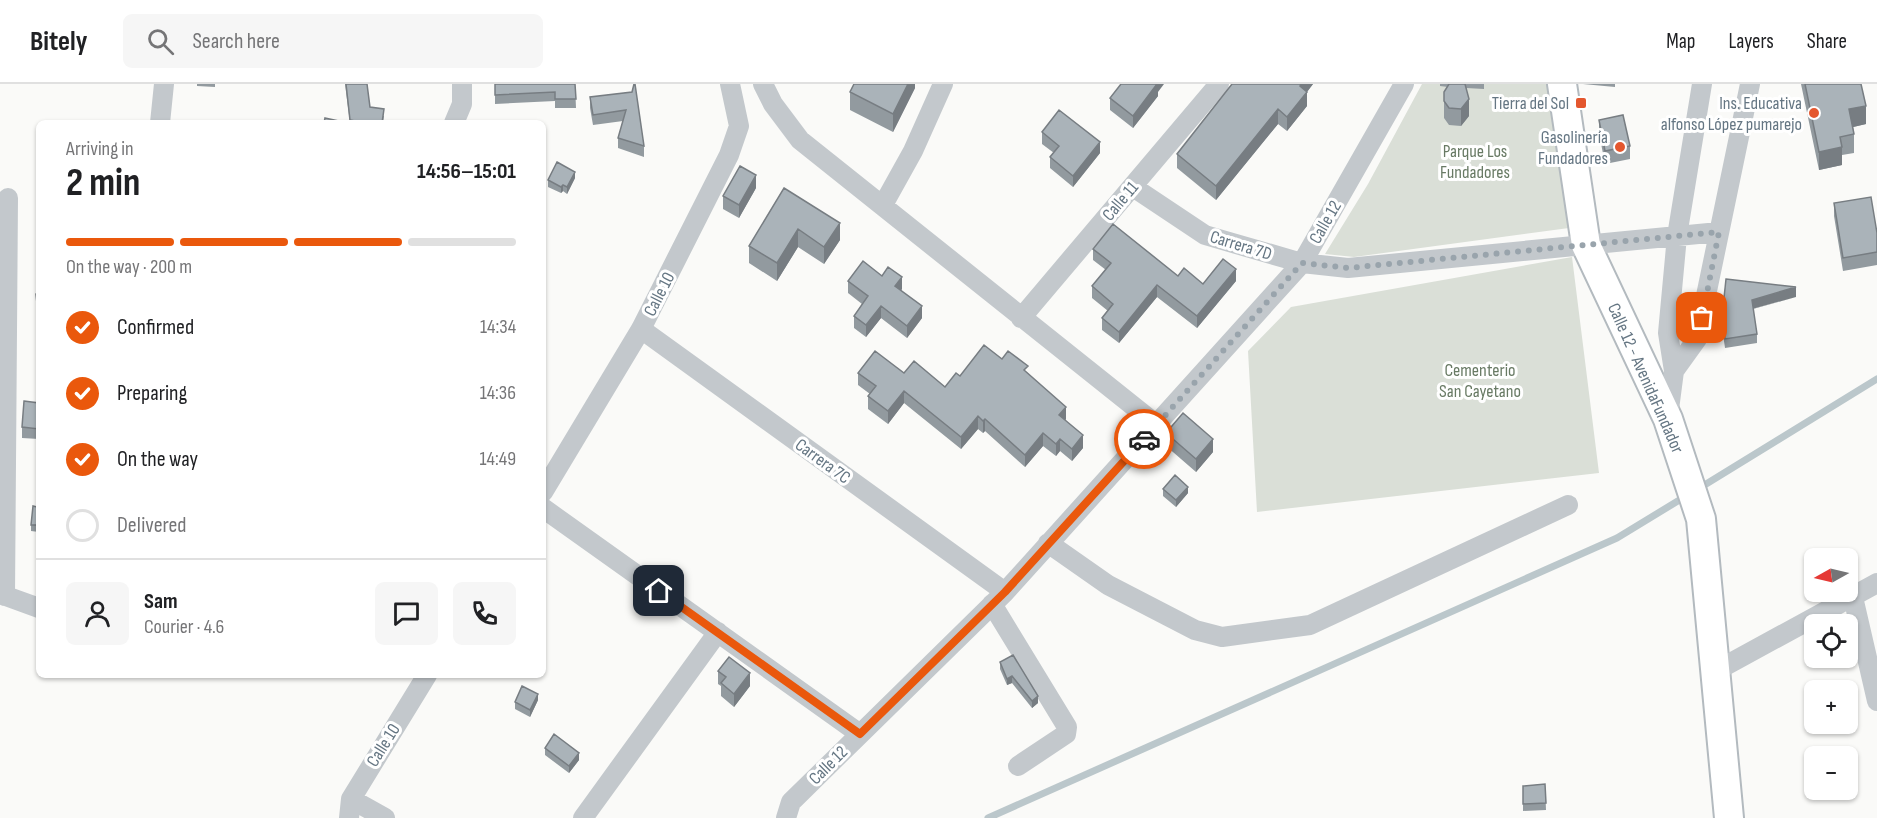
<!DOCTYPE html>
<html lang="en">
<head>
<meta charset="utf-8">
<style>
  body { margin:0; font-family:"Sofia Sans Condensed",sans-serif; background:#f6f6f6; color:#202124; height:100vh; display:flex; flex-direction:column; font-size:22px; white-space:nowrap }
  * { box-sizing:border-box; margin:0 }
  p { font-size:20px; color:#757577 }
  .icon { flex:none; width:33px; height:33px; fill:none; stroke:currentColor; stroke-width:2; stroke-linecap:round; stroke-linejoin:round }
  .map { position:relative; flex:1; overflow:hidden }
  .panel { position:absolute; left:36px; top:36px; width:510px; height:558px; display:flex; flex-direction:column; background:#fff; border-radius:9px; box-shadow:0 2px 4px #0004 }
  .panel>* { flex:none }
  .needle { width:39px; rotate:262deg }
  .buttons { position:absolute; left:1804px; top:464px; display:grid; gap:12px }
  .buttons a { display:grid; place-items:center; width:54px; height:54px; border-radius:9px; background:#fff; box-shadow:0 2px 4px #0004; font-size:30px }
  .pin { position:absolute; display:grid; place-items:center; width:51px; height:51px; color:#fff; margin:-26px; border-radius:12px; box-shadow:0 3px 9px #0006 }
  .courier { position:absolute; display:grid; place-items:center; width:60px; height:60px; margin:-30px; border:4px solid #ea580c; border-radius:50%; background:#fff; color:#222; box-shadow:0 2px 8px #0007 }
  .head em { font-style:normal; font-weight:700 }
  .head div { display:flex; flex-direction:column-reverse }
  .head { display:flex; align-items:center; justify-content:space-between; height:102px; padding:0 30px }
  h1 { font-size:39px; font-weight:700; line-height:45px }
  .bar { display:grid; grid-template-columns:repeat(4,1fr); gap:9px 6px; align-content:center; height:72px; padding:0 30px }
  .bar i { height:8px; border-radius:4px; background:#e0e0e0 }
  .bar .current { background:#ea580c }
  .bar p { grid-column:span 4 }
  .line { display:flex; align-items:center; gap:15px; padding:0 30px; border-top:2px solid #e0e0e0 }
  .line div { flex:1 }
  .round { display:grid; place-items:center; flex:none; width:63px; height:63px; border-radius:9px; background:#f6f6f6 }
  ol { padding:0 30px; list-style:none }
  li { display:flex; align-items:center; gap:18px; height:66px }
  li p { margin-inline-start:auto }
  li .icon { padding:6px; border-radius:50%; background:#ea580c; color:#fff; stroke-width:4 }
  li:last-child { color:#757577 }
  li i { width:33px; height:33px; border:3px solid #e0e0e0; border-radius:50% }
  header { display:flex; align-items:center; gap:36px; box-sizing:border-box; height:84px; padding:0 30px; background:#fff; border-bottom:2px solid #e0e0e0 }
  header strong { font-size:28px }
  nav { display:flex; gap:33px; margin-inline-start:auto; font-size:21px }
  .search { width:420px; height:54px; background:#f6f6f6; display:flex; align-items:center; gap:15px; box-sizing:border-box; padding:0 21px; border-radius:9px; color:#757577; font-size:22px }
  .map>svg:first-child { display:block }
  .green { fill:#dadfd7 }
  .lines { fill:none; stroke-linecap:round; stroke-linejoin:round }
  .stream { stroke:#bbc7cb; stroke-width:7 }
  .secondary-casing { stroke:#b3babf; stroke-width:32 }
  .street { stroke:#c3c8cc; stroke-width:20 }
  .secondary { stroke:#fff; stroke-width:28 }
  .wall { fill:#929a9f }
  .shaded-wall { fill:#777d82 }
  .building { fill:#aab3b9; stroke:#777d82; stroke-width:1.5 }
  .done { stroke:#99a4ac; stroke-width:6; stroke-dasharray:0 10.8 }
  .route { stroke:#ea580c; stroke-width:8 }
  .poi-dot { fill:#e4572e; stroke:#fff; stroke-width:2 }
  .labels { text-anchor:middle; stroke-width:6; stroke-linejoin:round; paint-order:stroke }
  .poi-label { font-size:18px; fill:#657683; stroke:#fff; text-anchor:end }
  .park-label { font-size:18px; fill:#687a64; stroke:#fff }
  .street-label { font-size:18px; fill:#657683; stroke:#fff }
</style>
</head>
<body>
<header>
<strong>Bitely</strong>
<div class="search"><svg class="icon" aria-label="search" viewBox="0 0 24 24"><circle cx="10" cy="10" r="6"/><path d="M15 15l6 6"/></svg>Search here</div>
<nav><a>Map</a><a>Layers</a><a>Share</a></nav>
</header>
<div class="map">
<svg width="1877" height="734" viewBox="0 0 1877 734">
  <rect width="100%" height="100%" fill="#fafaf8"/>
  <path class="green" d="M1422,0H1547L1569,144L1354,173L1325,170L1368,100Z
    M1572,173L1599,389L1257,428L1248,267L1291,223Z"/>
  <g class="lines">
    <path class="stream" d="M1698,405L1877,295
      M988,734L1617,454L1686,412"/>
    <defs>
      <path id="secondary" d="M1562,0L1586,161L1668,335L1701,435L1729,734"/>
    </defs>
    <use href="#secondary" class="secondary-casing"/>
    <path class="street" d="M763,0L773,20L800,56L1157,341
      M160,39L164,0
      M454,39L462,20V0
      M1133,103L1205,151L1302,179L1348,184L1719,148
      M883,121L913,67L943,0
      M1021,234L1219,0
      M641,245L1005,508
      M1674,287L1697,255L1750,0
      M1668,333L1674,287L1668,249L1677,152L1702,0
      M543,408L641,245L729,71L739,42L730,0
      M543,424L860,650
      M1048,459L1108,501L1195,546L1222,553L1310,541L1568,421
      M0,510L39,524
      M5,512L8,114
      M1853,513L1877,617
      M992,520L1067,643L1066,650L1018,682
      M1714,588L1877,499
      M351,715L385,734
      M349,734L351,715L427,591
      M583,734L718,548
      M786,734L791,718L1005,508L1302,179L1404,0"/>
    <use href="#secondary" class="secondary"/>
  </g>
  <path class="wall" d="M197,0H215V3L197,2Z
    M345,0H367L370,23L384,32L383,39H350Z
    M495,0H575L576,24H555V17L495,20Z
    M915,0V4L893,48L850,26V8Z
    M1232,0H1313L1307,8V22L1287,47L1278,40L1216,116L1177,84V70Z
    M1440,0H1484V5L1466,4L1469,32L1461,42L1449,41L1444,34V8L1448,3L1440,2Z
    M1583,0H1615V3Z
    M1801,0H1861L1866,40L1853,43L1854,50V69L1842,71V81L1819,86Z
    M632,8L644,62V73L618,64V54L623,37L593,41L590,24V13Z
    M1158,8V12L1133,44L1110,26V14Z
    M1599,36L1630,62V75L1605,80L1599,49Z
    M1042,48L1100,69L1073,103L1050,84V73L1054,69L1042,60Z
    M575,94L567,110L563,107L561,109L548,103V96Z
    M756,104L739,134L723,125V112Z
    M784,104L840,156L824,180L798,163L777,197L749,179V162Z
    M1834,119L1877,149V181L1843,187L1834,132Z
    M1093,165L1203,200L1236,197L1197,244L1157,213L1119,259L1102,246V234L1108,227L1092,214V202L1106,186L1093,176Z
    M882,192L902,205L901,206L922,234L907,254L881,234L866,253L854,244V232L862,220L848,209V197Z
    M39,209V240H38L36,210Z
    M1796,213L1753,225L1757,250V259L1725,264L1722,243V233Z
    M1002,275L1028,289L1066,335L1065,336L1083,364L1072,377L1060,367L1056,372L1043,362L1025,383L985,347L983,349L978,345L961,365L904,319L888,340L868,325V312L870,310L858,301V289H904L945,303L960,292Z
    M39,319V355L22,354V343Z
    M1166,349L1213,368L1196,388L1166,362Z
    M39,395V448L31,447V441L37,423Z
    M1163,405L1188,409L1176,423L1163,412Z
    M1000,578L1038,619L1032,624L1012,599L1007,601L1000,585Z
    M718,587L750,602L734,623L721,612V602L718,600Z
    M538,616L530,633L515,625V618Z
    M545,664L579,676L569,689L545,671Z
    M1545,700L1546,726L1523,727V702Z"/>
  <path class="shaded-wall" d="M908,0H915V4L893,48V30Z
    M1156,0H1164L1158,8V12L1133,44V32Z
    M1301,0H1313L1300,17V2Z
    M1307,8V22L1287,47V33Z
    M1469,15V32L1461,42V25Z
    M1866,22V40L1849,44V25Z
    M1278,25V40L1216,116V102Z
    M1100,58V69L1073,103V92Z
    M1842,63V81L1819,86V68Z
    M575,88V94L567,110V103Z
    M756,91V104L739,134V121Z
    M563,101V107L561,109V103Z
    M840,139V156L824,180V163Z
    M798,145V163L777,197V179Z
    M1236,185V197L1197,244V232Z
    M902,193V205L895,214V202Z
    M1157,201V213L1119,259V248Z
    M1796,203V213L1752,225V216Z
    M881,222V234L866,253V241Z
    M922,222V234L907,254V242Z
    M904,307V319L888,340V327Z
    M1066,323V335L1059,344V331Z
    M978,332V345L961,365V353Z
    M985,335V347L983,349V337Z
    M1043,349V362L1025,383V371Z
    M1083,351V364L1072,377V365Z
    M1060,355V367L1056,372V360Z
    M1213,355V368L1196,388V375Z
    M1188,403V409L1176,423V416Z
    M750,589V602L734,623V610Z
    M1012,592V599L1007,601V595Z
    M538,610V616L530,633V626Z
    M1038,612V619L1032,624V617Z
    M579,669V676L569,689V682Z"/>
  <path class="building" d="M346,0H367L370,23L384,25L382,39H365L350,36Z
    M495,0H575L576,15H555V8L495,11Z
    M634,0H635L644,62L618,54L626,26L593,31L590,13L632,8Z
    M854,0H908L893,30L850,8Z
    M1121,0H1157L1133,32L1110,14Z
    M1232,0H1301L1300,2L1307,8L1287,33L1278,25L1216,102L1177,70Z
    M1449,0H1465L1469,15L1461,25L1449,24L1444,17V8Z
    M1805,0H1861L1866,22L1849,25L1854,50L1840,53L1842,63L1819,68Z
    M1059,26L1100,58L1073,92L1050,73L1059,62L1042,48Z
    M1623,31L1630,62L1605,67L1599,36Z
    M325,34L348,39H324Z
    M557,78L575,88L567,103L563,101L561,103L548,96Z
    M740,82L756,91L739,121L723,112Z
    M784,104L840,139L824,163L798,145L777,179L749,162Z
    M1871,113L1877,149V168L1843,174L1834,119Z
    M1113,140L1178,192L1184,184L1203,200L1223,175L1236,185L1197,232L1157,201L1119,248L1102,234L1113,220L1092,202L1111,179L1093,165Z
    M863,177L882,192L888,183L902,193L895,202L922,222L907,242L881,222L866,241L854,232L868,212L848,197Z
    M1726,195L1796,203L1752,216L1757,250L1725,255L1722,233Z
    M39,209V229H38L36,210Z
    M984,261L1002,275L1008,267L1028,282L1024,286L1066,323L1059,331L1083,351L1072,365L1060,355L1056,360L1043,349L1025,371L985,335L983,337L978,332L961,353L904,307L888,327L868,312L876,302L858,289L875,267L904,289L914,277L945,303L956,289L960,292Z
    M24,317L39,319V345L22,343Z
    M1183,329L1213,355L1196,375L1166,349Z
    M1175,391L1188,403L1176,416L1163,405Z
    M39,395V441H31L33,422L37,423Z
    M1013,571L1038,612L1032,617L1012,592L1007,595L1000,578Z
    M729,573L750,589L734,610L721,599L726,593L718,587Z
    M522,602L538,610L530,626L515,618Z
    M554,650L579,669L569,682L545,664Z
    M1545,700L1546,719L1523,720V702Z"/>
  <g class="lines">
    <path class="done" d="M1144,355L1302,179L1348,184L1719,148L1702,234"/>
    <path class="route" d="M659,507L860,650L1005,508L1144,355"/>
  </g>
  <g class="poi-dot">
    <rect x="1575" y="13" width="12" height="12" rx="3"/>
    <circle cx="1814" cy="29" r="6"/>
    <circle cx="1620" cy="63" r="6"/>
  </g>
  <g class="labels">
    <g class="poi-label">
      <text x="1569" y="25">Tierra del Sol</text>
      <text x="1802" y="25">Ins. Educativa<tspan x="1802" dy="21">alfonso López pumarejo</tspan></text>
      <text x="1608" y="59">Gasolinería<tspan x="1608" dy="21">Fundadores</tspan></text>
    </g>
    <g class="park-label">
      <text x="1475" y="73">Parque Los<tspan x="1475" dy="21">Fundadores</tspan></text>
      <text x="1480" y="292">Cementerio<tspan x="1480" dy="21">San Cayetano</tspan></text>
    </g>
    <g class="street-label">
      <text transform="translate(1120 117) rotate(-50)" y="6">Calle 11</text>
      <text transform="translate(1325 138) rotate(-60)" y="6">Calle 12</text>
      <text transform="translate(1241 161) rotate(17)" y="6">Carrera 7D</text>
      <text transform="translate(659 210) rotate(-63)" y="6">Calle 10</text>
      <text transform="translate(1646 294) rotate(66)" y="6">Calle 12 - AvenidaFundador</text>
      <text transform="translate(823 377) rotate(36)" y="6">Carrera 7C</text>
      <text transform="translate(383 661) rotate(-58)" y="6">Calle 10</text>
      <text transform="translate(828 681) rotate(-45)" y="6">Calle 12</text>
    </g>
  </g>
</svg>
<div class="buttons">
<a><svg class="needle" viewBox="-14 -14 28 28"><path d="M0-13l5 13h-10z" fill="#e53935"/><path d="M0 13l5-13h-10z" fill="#757577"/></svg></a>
<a><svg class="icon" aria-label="locate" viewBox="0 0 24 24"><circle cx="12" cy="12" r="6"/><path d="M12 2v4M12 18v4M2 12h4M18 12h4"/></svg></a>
<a>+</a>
<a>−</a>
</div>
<div class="pin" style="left:1702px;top:234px;background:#ea580c"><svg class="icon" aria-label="bag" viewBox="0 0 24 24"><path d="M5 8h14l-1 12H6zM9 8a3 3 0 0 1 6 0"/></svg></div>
<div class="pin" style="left:659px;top:507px;background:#1f2937"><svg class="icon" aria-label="home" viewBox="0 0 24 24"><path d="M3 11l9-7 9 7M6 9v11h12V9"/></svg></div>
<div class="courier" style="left:1144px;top:355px"><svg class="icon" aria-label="car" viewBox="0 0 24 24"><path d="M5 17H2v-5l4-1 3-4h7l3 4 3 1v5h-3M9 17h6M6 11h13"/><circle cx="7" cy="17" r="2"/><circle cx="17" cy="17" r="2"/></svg></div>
<section class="panel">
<div class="head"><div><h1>2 min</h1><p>Arriving in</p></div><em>14:56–15:01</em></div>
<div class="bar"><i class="current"></i><i class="current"></i><i class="current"></i><i></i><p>On the way · 200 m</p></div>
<ol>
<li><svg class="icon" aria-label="check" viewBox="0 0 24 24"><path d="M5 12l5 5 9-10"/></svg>Confirmed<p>14:34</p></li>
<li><svg class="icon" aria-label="check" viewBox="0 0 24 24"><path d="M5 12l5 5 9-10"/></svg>Preparing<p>14:36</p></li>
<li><svg class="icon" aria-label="check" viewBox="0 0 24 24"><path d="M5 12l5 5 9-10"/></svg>On the way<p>14:49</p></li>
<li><i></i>Delivered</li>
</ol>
<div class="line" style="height:108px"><a class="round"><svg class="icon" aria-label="person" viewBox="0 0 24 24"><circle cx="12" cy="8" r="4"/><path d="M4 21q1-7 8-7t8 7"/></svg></a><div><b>Sam</b><p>Courier · 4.6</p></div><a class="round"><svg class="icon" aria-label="chat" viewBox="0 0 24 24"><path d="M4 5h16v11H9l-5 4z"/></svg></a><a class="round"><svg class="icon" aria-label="phone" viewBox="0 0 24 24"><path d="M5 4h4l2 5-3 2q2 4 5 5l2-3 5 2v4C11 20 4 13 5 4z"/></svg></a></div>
</section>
</div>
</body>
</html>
